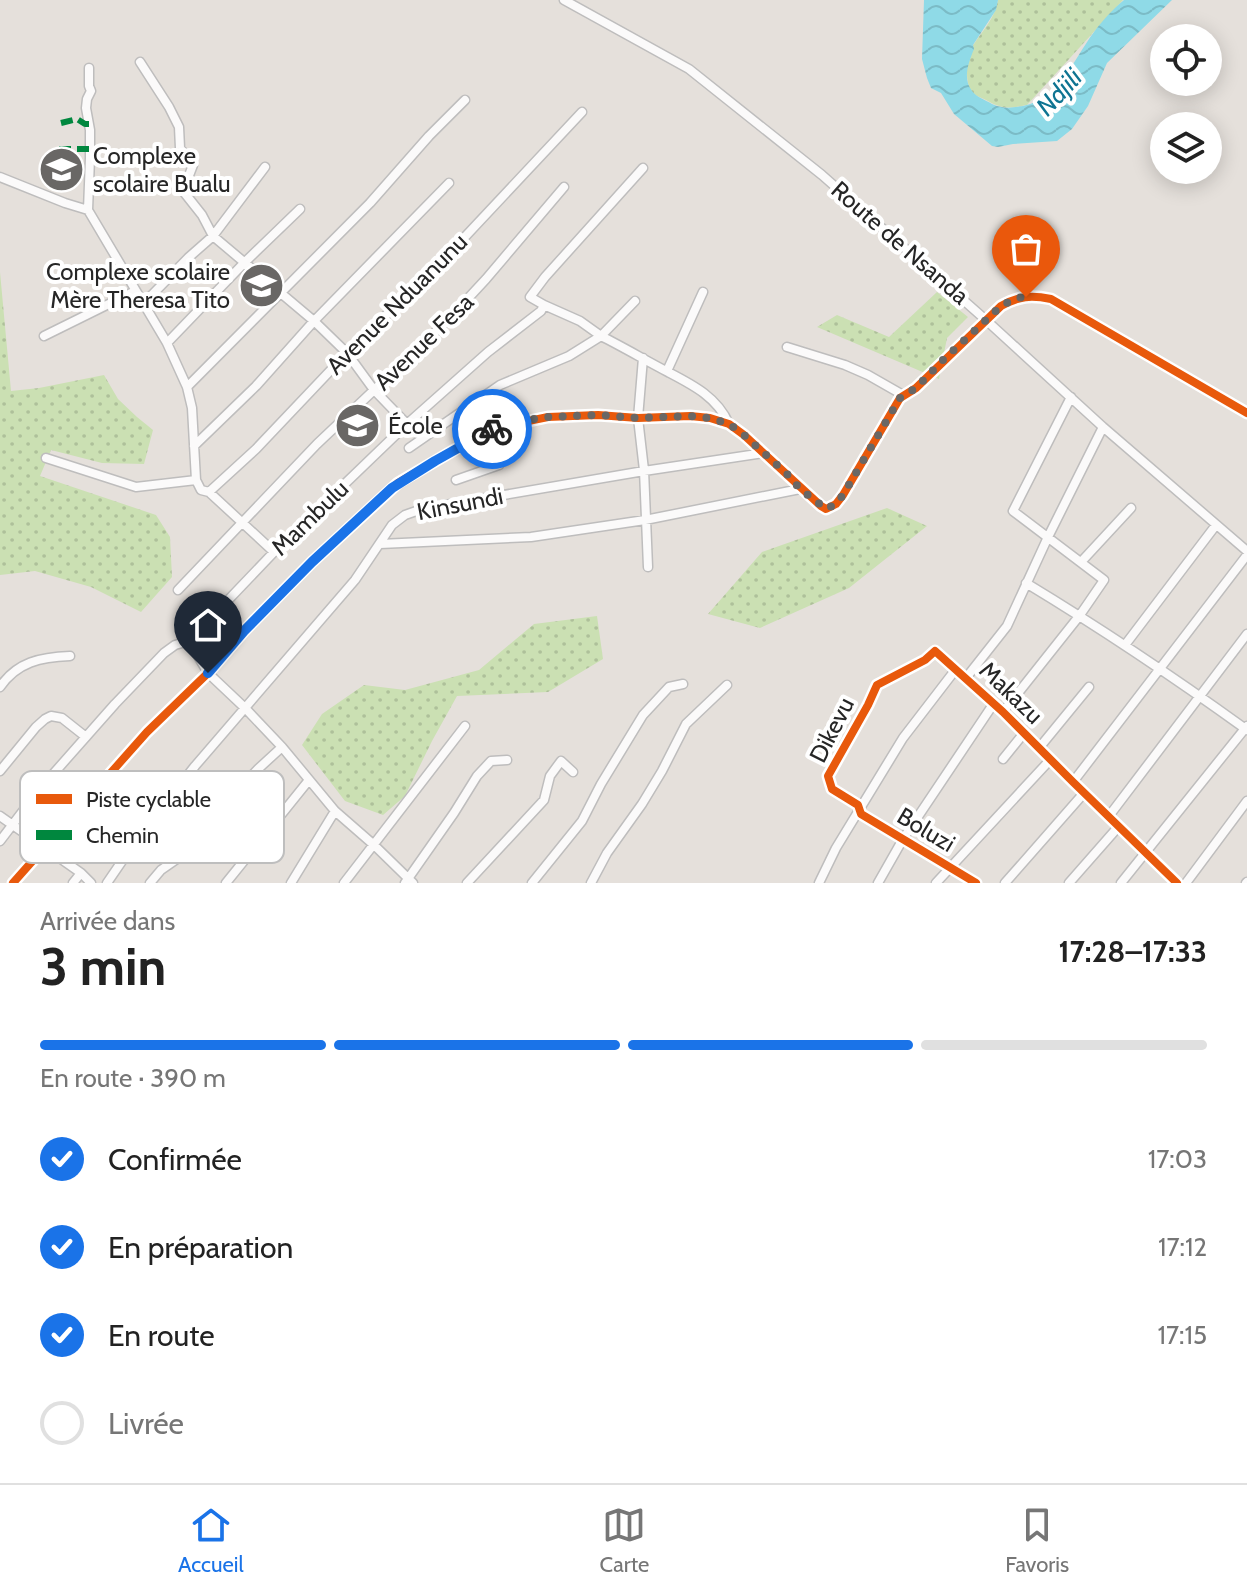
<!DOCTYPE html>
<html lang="fr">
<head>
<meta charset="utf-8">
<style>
  body { margin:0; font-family:Cabin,sans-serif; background:#f6f6f6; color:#222; height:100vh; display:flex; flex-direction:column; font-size:30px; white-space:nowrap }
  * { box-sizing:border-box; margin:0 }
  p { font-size:26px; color:#767676 }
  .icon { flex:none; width:44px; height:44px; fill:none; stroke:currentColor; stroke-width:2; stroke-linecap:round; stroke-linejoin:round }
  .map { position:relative; height:883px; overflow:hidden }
  .drawer { display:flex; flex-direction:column; background:#fff; flex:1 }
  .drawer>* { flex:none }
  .tools { position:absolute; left:1150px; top:24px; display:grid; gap:16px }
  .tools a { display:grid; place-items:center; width:72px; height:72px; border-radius:50%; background:#fff; box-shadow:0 4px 20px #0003; font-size:40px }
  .pin { position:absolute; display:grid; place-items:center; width:68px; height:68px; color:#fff; margin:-82px -34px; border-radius:50% 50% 50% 0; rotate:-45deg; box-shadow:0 0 8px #0007 }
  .pin .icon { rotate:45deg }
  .courier { position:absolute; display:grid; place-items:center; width:80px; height:80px; margin:-40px; border:6px solid #1a73e8; border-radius:50%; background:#fff; color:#222; box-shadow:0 2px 10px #0007 }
  .summary em { font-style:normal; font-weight:700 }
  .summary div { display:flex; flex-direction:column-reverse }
  .summary { display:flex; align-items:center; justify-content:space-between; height:136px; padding:0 40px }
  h1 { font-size:52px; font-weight:700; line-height:60px }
  .bar { display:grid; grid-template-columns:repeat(4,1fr); gap:12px 8px; align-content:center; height:96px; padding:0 40px }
  .bar i { height:10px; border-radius:6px; background:#e0e0e0 }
  .bar .on { background:#1a73e8 }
  .bar p { grid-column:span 4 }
  ol { padding:0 40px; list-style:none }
  li { display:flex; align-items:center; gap:24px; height:88px }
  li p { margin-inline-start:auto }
  li .icon { padding:8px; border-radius:50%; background:#1a73e8; color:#fff; stroke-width:4 }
  li:last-child { color:#767676 }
  li i { width:44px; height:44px; border:4px solid #e0e0e0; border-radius:50% }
  .tabs { display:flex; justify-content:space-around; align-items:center; height:112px; border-top:2px solid #e0e0e0; background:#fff; font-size:22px; color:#767676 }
  .tabs a { display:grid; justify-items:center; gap:4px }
  .tabs .on { color:#1a73e8 }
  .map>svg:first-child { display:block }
  .garden { fill:url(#garden-dots) }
  .water { fill:url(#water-waves) }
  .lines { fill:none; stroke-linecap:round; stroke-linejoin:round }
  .minor-casing { stroke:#bebdbd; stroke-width:11 }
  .minor { stroke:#fbfafa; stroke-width:8 }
  .quiet { stroke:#00873e; stroke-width:6; stroke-dasharray:12 6; stroke-linecap:butt }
  .cycleway-casing { stroke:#fff; stroke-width:13 }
  .cycleway { stroke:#e8590c; stroke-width:8 }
  .done { stroke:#696765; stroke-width:8; stroke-dasharray:0 14.4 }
  .route { stroke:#1a73e8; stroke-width:10 }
  .labels { text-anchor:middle; stroke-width:8; stroke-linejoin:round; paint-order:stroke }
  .poi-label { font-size:24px; fill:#262626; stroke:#fff; text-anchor:start }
  .street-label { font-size:24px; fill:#262626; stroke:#fff }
  .water-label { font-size:26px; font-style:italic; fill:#0e7492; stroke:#fff }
  .key { fill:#fff; stroke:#bebebe; stroke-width:2 }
  .key-label { font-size:22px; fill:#262626 }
</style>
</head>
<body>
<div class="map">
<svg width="1247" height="883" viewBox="0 0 1247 883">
  <defs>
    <pattern id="garden-dots" width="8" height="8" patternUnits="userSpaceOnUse" patternTransform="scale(2)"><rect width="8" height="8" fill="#cbe0b3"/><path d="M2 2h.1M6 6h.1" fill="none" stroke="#aec09a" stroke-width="1.8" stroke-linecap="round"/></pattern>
    <pattern id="water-waves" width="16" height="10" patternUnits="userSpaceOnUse" patternTransform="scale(2)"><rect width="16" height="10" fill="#8fdae7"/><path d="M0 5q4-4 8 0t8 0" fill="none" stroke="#7bbbc6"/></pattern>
  </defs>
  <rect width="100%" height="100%" fill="#e5e0db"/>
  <path class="garden" d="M998,0H1123L1027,105C1007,109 1002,109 984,99C980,97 976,96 973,93C963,83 967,55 974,44C983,30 995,18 998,0Z
    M0,272L11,391L39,388L104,375L118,399L137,417L153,430L144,464L102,463L51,450L40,476L156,515L170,537L172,577L141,612L91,587L35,571L0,575Z
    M937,292L968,317L947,338L939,379L817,327L837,315L889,337Z
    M887,508L927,526L849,588L760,628L708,614L762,552Z
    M597,616L603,659L548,692L457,696L432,741L405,796L383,815L345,801L302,745L322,714L364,685L405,690L479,670L534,624Z"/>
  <path class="water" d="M924,0H998L996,10L973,45L974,49C969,62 962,78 972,91C976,97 986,100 992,104C1003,109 1012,108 1023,106C1060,98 1073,60 1094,32C1102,21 1113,9 1124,0H1172L1107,63L1088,106L1072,129L1057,141L1013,144L998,147L992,146L954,114L941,93L931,88L927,78L922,59Z"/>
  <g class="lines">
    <defs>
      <path id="minor" d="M564,0L689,69L822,175L987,321L1103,427L1247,551
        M140,62L169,107L179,127L180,148L193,165L183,191L202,215L213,236L314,321L347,353L374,390L407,424
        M89,68V86L91,91L87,99L86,108L90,130V158L88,210L167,343L187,387L192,408L196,480L201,490L209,492L274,552
        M0,177L65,203L88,210
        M143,304L188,258L213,236L265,167
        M544,305L530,297L545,277L643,168
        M44,336L135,291
        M167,343L245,262L300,209
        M787,347L845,365L868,375L903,395
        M643,358L638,418L644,470L648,567
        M667,371L703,292
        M187,387L370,203L429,136L465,100
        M194,446L256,386L314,321L449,183
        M409,448L500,385L569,356L601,336C623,347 645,360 668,372C693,385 717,397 729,424
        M46,458L136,487L196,480
        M456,480L499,465L488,432
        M209,492L256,449L347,353L447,256L582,112
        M380,544L531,537L645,520L800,489
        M1081,562L1131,508
        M1026,583C1102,629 1175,678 1247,730
        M178,590L317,444L447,321L486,279L564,187
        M189,641L274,552L407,424L488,352L541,311L544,305L580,321L601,336L635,301
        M189,641L208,673L245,708L282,747L335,811L374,845L413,883
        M1125,645L1216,525
        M966,678L1007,626L1048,537L1103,427
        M0,687C17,662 41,657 70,656
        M1003,712L1080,615L1104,580L1013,511L1071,397
        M1039,748L1089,687
        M1003,759L1024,733
        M0,771L36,727L45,719L51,716L62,718L86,737
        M1073,782L1247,555
        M0,816L81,873L91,883
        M1109,816L1247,634
        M0,841L39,790L115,704L164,653L175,645L189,641
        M13,883L147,732L208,673L244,631L312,562L398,483L490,429L548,417L598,415L638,418L690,416L710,418L729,424L744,435L821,506L826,509L836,504L843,495L900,398L916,388L1001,306C1019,296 1031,295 1051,299L1247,413
        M73,883L81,873
        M107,883L133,845L195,766L355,580L392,525L405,515L422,509L644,471L764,453
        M150,883L161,870L184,854L197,833L258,769L282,747
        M226,883L309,780
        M291,883L335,811
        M344,883L465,726
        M405,883L454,813L477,776L491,761L507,760
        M467,883L544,800L550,776L561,761L573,772
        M532,883L582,821L601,784L643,715L669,687L683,684
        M591,883L607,853L642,804L662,771L686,724L727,685
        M819,883L836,848L903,738L956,669
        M878,883L903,839L994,703
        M936,883L1050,760
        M976,883L861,814L858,805L832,789L828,776L868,705L877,685L925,660L935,651L1003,712L1073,782L1177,883
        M1005,883L1084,793
        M1069,883L1119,826
        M1121,883L1247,726
        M1186,883L1247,801
        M1246,883L1247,882"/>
    </defs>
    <use href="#minor" class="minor-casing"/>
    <use href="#minor" class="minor"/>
    <path class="quiet" d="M61,123L77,119L85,124H89
      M59,149H89"/>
    <defs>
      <path id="cycleway" d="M13,883L147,732L208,673L244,631L312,562L398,483L490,429L548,417L598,415L638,418L690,416L710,418L729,424L744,435L821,506L826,509L836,504L843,495L900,398L916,388L1001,306C1019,296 1031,295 1051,299L1247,413
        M976,883L861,814L858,805L832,789L828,776L868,705L877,685L925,660L935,651L1003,712L1073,782L1177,883"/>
    </defs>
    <use href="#cycleway" class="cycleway-casing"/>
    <use href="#cycleway" class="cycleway"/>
  </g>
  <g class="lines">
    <path class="done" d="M492,429L534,419L548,417L598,415L638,418L690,416L710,418L729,424L744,435L787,474L800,489L826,509L836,504L843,495L900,398L916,388L942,361L1001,306L1016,298L1026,297"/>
    <path class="route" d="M208,673L244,631L312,562L392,488L435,461L492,429"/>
  </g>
  <defs>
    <symbol id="school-disc" viewBox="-11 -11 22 22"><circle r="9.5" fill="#696765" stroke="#fff"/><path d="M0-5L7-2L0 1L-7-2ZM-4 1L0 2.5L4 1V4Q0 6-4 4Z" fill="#fff"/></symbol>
  </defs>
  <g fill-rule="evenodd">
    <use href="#school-disc" x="36" y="144" width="51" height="51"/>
    <use href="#school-disc" x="236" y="260" width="51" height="51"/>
    <use href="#school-disc" x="332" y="400" width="51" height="51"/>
  </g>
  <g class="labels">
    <g class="poi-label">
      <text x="93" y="164">Complexe<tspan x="93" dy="28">scolaire Bualu</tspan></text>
      <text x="230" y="280" text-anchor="end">Complexe scolaire<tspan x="230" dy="28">Mère Theresa Tito</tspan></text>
      <text x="388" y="434">École</text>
    </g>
    <g class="street-label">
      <text transform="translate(900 243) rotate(41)" y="8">Route de Nsanda</text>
      <text transform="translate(397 304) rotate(-45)" y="8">Avenue Nduanunu</text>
      <text transform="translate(424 342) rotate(-44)" y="8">Avenue Fesa</text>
      <text transform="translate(460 504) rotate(-11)" y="8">Kinsundi</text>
      <text transform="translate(310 518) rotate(-44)" y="8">Mambulu</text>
      <text transform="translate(1011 693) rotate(44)" y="8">Makazu</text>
      <text transform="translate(832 730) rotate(-63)" y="8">Dikevu</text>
      <text transform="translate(926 830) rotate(31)" y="8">Boluzi</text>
    </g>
    <g class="water-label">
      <text transform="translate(1059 92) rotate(-47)" y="9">Ndjili</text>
    </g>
  </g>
  <rect x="20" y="771" width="264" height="92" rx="12" class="key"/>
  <rect x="36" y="794" width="36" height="10" fill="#e8590c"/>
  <rect x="36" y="830" width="36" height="10" fill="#00873e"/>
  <g class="key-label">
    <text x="86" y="807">Piste cyclable</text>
    <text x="86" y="843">Chemin</text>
  </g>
</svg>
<div class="tools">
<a><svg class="icon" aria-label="locate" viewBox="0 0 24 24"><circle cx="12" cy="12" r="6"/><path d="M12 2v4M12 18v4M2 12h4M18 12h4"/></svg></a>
<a><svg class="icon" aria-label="layers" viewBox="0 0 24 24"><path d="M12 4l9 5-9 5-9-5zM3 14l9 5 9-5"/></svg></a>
</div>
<div class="pin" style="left:1026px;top:297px;background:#ea580c"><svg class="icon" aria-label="bag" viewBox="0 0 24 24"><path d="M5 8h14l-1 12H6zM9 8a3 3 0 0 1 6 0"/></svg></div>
<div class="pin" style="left:208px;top:673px;background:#1f2937"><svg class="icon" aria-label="home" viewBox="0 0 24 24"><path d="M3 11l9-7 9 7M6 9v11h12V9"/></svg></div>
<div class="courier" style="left:492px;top:429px"><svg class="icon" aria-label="bike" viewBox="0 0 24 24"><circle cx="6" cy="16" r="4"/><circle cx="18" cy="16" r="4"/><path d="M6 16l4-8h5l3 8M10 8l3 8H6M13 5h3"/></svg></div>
</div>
<section class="drawer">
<div class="summary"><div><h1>3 min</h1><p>Arrivée dans</p></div><em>17:28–17:33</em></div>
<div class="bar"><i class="on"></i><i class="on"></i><i class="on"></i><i></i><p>En route · 390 m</p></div>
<ol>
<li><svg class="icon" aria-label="check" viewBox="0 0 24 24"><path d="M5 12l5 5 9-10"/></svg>Confirmée<p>17:03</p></li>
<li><svg class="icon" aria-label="check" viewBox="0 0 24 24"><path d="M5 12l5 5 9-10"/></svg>En préparation<p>17:12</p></li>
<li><svg class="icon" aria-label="check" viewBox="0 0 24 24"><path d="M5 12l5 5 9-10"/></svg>En route<p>17:15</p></li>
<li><i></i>Livrée</li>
</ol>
</section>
<nav class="tabs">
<a class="on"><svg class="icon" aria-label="home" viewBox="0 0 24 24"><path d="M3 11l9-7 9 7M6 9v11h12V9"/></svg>Accueil</a>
<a><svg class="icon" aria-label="map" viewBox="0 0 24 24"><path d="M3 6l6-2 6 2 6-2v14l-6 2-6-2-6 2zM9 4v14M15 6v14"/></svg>Carte</a>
<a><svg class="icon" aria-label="saved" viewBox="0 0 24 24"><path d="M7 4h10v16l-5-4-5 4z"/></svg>Favoris</a>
</nav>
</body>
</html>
